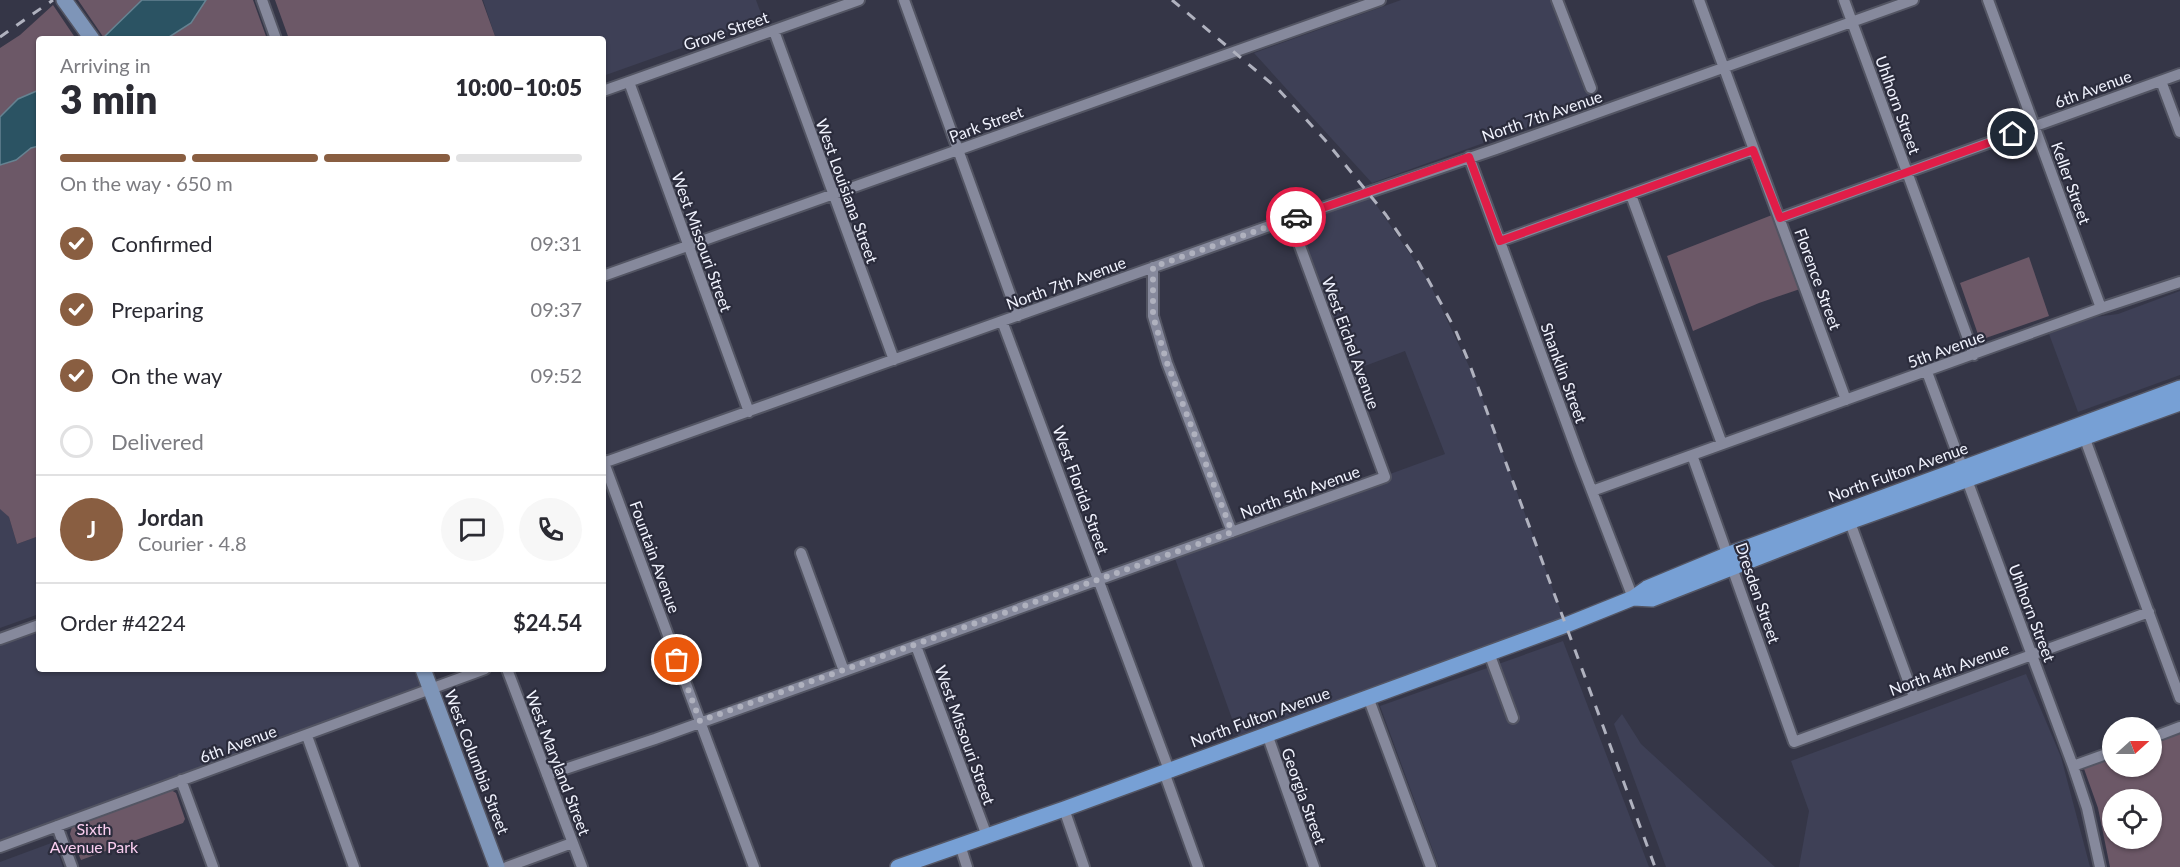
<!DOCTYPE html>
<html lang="en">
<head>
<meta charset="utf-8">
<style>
  body { margin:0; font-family:Lato,sans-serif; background:#f7f7f7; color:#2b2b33; height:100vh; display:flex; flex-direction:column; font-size:22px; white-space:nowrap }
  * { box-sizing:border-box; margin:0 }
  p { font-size:20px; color:#7c7c81 }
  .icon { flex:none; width:33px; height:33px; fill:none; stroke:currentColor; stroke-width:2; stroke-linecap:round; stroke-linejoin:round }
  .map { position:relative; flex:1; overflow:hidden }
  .panel { position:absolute; left:36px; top:36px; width:570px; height:636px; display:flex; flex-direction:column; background:#fff; border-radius:6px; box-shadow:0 2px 4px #0004 }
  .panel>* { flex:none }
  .needle { width:39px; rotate:69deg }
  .fabs { position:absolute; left:2102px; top:717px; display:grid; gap:12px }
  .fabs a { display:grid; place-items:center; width:60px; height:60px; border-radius:50%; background:#fff; box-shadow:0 2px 4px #0004; font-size:30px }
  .pin { position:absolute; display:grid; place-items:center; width:51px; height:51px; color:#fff; margin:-26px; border:3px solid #fff; border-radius:50%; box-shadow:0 2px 6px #0007 }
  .courier { position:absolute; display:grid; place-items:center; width:60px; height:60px; margin:-30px; border:4px solid #e11d48; border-radius:50%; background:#fff; color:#222; box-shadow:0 2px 8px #0007 }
  .overview em { font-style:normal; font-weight:800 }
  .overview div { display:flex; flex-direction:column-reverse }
  .overview { display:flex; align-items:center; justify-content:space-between; height:102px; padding:0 24px }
  h1 { font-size:39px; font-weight:800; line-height:45px }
  .bar { display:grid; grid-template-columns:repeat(4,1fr); gap:9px 6px; align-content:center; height:72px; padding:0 24px }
  .bar i { height:8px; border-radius:4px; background:#e1e1e2 }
  .bar .active { background:#895e41 }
  .bar p { grid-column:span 4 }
  .line { display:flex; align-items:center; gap:15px; padding:0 24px; border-top:2px solid #e1e1e2 }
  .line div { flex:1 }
  .round { display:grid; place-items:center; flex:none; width:63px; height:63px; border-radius:32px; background:#f7f7f7 }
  ol { padding:0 24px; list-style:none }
  li { display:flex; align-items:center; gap:18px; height:66px }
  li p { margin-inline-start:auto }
  li .icon { padding:6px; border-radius:50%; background:#895e41; color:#fff; stroke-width:4 }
  li:last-child { color:#7c7c81 }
  li i { width:33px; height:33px; border:3px solid #e1e1e2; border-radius:50% }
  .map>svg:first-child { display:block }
  .built { fill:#3e4056 }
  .green { fill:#6c5867; fill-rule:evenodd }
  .water { fill:#2b5363; stroke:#668392; stroke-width:1.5 }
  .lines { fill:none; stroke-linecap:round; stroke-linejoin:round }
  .minor-casing { stroke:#535563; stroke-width:14 }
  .secondary-casing { stroke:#535563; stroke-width:18 }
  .primary-casing { stroke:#535563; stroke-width:18 }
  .minor { stroke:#86899c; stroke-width:10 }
  .secondary { stroke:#7e95b8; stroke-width:15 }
  .primary { stroke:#77a0d5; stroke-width:15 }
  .rail { stroke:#b0b2bf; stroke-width:3; stroke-dasharray:10 10; stroke-linecap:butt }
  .done { stroke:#afb1be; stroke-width:6; stroke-dasharray:0 10.8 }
  .route { stroke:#e11d48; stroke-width:8 }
  .labels { text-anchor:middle; stroke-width:4.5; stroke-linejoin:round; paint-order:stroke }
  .street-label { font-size:16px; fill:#f1f3fe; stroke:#2b2c3c }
  .park-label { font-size:16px; fill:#facef0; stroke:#2b2c3c }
</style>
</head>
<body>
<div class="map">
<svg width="2180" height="867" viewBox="0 0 2180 867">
  <rect width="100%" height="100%" fill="#353647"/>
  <path class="built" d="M483,0H756L763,19L603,76V39H496Z
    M1401,0H1552L1592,104L1372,183L1254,53Z
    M1368,193L1428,280L1476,381L1566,625L1241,744L1173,553L1445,454L1405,351L1346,373L1290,219Z
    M2180,291V375L2078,412L2049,334L2095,317L2118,314Z
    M0,508L9,517L17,544L39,536V614L0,628Z
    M39,626V669H423L430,689L0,847V640Z
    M1563,641L1649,867H1439L1380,706Z
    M2026,674L2061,757L2090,867H1799L1809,811L1791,761Z
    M1622,714L1641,744L1775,867H1666L1614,724Z
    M54,842L63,867H0V862Z"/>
  <path class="green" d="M78,0H142L104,38Z
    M206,0H253L267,39H166L191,23Z
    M275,0H482L496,39H289Z
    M53,5L76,39H39V90L18,99L0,117V48L20,35Z
    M39,146V536L17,544L9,517L0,509V165L16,160L31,148Z
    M1772,215L1800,289L1759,303L1693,331L1667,256Z
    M2029,257L2049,316L1980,340L1960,283Z
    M2180,729V867H2110L2098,808L2083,766L2112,755V766H2151V740ZM2112,800H2151V838H2112Z
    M171,790L176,793L185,819L183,823L81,860L70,834L72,827Z"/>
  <path class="water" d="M142,0H206L191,23L166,39H102Z
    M39,90V146L31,148L16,160L0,165V117L18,99Z"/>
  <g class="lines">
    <defs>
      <path id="minor" d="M262,0L276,39
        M904,0L1018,316
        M1557,0L1591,88
        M1699,0L1846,400
        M1844,0L1974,355
        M1988,0L2101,308
        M774,31L894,360
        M2161,81L2180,132
        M629,82L749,412
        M603,91L859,0
        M1469,157L1580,460L1633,598
        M1631,195L1722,444
        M1780,218L2180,74
        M1500,241L1753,150
        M1153,267V316L1167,363L1232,532
        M603,276L1380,0
        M1002,321L1169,770
        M1927,372L2073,766L2087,808L2100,867
        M2082,431L2180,698
        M1692,455L1794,742L2149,612
        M603,460L754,867
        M603,463L1275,224L1496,149L1913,0
        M1592,491L2101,308L2180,282
        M1848,517L1914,697
        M801,553L844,671
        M0,639L39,625
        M916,646L987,836
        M1489,653L1513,718
        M507,669L582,867
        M1368,697L1431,867
        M1267,734L1314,867
        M307,736L354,867
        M2151,738L2180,727
        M2073,766L2112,752
        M1164,772L1198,867
        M547,775L655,739L1385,477L1290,219
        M181,780L213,867
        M1064,809L1084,867
        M57,826L72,867
        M960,845L967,867
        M0,847L485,669
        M507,867L572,843"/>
      <path id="secondary" d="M64,0L92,39
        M423,669L497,867"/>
      <path id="primary" d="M1633,598L1652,599L1849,522L2180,403
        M898,867L1064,809L1566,625L1633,598L1647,588L1729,554L2180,388"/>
    </defs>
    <use href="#minor" class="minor-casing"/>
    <use href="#secondary" class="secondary-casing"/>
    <use href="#primary" class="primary-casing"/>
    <use href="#minor" class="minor"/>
    <use href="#secondary" class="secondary"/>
    <use href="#primary" class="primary"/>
    <path class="rail" d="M1172,0L1278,89L1325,140L1386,215L1419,263L1455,329L1468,360L1655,867
      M0,37L53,0"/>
  </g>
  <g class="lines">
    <path class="done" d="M677,660L700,721L1232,532L1167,363L1153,316V267L1296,217"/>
    <path class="route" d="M1296,217L1469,157L1500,241L1753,150L1780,218L2013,134"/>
  </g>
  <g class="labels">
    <g class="street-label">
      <text transform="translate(726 31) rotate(-19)" y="6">Grove Street</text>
      <text transform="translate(2093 89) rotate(-20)" y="6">6th Avenue</text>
      <text transform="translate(1898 105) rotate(70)" y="6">Uhlhorn Street</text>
      <text transform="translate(1542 116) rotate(-19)" y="6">North 7th Avenue</text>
      <text transform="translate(986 124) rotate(-20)" y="6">Park Street</text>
      <text transform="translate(2071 183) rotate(70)" y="6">Keller Street</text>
      <text transform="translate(847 191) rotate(70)" y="6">West Louisiana Street</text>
      <text transform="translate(702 242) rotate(70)" y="6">West Missouri Street</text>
      <text transform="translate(1818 279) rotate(70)" y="6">Florence Street</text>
      <text transform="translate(1066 283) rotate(-20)" y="6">North 7th Avenue</text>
      <text transform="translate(1351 343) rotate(70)" y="6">West Eichel Avenue</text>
      <text transform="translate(1946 349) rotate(-20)" y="6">5th Avenue</text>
      <text transform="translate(1564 373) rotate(70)" y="6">Shanklin Street</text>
      <text transform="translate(1898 472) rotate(-20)" y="6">North Fulton Avenue</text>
      <text transform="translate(1081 490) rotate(70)" y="6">West Florida Street</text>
      <text transform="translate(1300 492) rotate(-20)" y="6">North 5th Avenue</text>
      <text transform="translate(655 557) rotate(70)" y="6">Fountain Avenue</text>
      <text transform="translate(1758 593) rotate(71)" y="6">Dresden Street</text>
      <text transform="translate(2032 613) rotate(69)" y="6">Uhlhorn Street</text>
      <text transform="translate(1949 669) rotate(-20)" y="6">North 4th Avenue</text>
      <text transform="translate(1260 717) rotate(-20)" y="6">North Fulton Avenue</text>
      <text transform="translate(965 735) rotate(70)" y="6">West Missouri Street</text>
      <text transform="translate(238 744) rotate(-20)" y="6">6th Avenue</text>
      <text transform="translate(477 762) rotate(69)" y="6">West Columbia Street</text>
      <text transform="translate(558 763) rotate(69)" y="6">West Maryland Street</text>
      <text transform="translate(1304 796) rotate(70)" y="6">Georgia Street</text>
    </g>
    <g class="park-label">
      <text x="94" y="835">Sixth<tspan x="94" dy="18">Avenue Park</tspan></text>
    </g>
  </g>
</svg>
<div class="fabs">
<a><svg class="needle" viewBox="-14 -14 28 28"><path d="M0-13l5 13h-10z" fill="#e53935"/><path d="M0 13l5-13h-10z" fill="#7c7c81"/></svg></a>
<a><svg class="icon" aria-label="locate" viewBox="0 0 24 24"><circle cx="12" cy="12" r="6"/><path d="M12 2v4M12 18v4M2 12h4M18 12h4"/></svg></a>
</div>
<div class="pin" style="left:677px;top:660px;background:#ea580c"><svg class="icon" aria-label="bag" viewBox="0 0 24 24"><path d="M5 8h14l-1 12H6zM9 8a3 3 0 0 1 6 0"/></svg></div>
<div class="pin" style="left:2013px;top:134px;background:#1f2937"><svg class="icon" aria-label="home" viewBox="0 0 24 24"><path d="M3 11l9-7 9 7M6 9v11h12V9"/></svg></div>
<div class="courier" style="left:1296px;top:217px"><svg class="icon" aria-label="car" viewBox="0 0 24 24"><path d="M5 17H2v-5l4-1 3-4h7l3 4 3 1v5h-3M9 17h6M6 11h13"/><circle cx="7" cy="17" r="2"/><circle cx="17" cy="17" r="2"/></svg></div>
<section class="panel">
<div class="overview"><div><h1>3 min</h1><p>Arriving in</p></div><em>10:00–10:05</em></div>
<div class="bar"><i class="active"></i><i class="active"></i><i class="active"></i><i></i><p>On the way · 650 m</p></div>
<ol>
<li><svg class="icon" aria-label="check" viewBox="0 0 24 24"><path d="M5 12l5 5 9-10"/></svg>Confirmed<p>09:31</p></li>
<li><svg class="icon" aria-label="check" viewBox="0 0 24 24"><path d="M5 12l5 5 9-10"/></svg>Preparing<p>09:37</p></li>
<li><svg class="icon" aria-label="check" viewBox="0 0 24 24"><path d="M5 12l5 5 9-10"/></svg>On the way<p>09:52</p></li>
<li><i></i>Delivered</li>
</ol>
<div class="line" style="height:108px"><b class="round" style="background:#895e41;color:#fff">J</b><div><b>Jordan</b><p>Courier · 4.8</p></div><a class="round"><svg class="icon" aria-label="chat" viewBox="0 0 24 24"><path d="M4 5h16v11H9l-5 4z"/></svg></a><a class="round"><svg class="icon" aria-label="phone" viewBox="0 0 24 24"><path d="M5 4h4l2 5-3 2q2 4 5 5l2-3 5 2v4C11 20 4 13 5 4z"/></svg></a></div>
<div class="line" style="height:78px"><div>Order #4224</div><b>$24.54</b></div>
</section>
</div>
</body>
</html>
